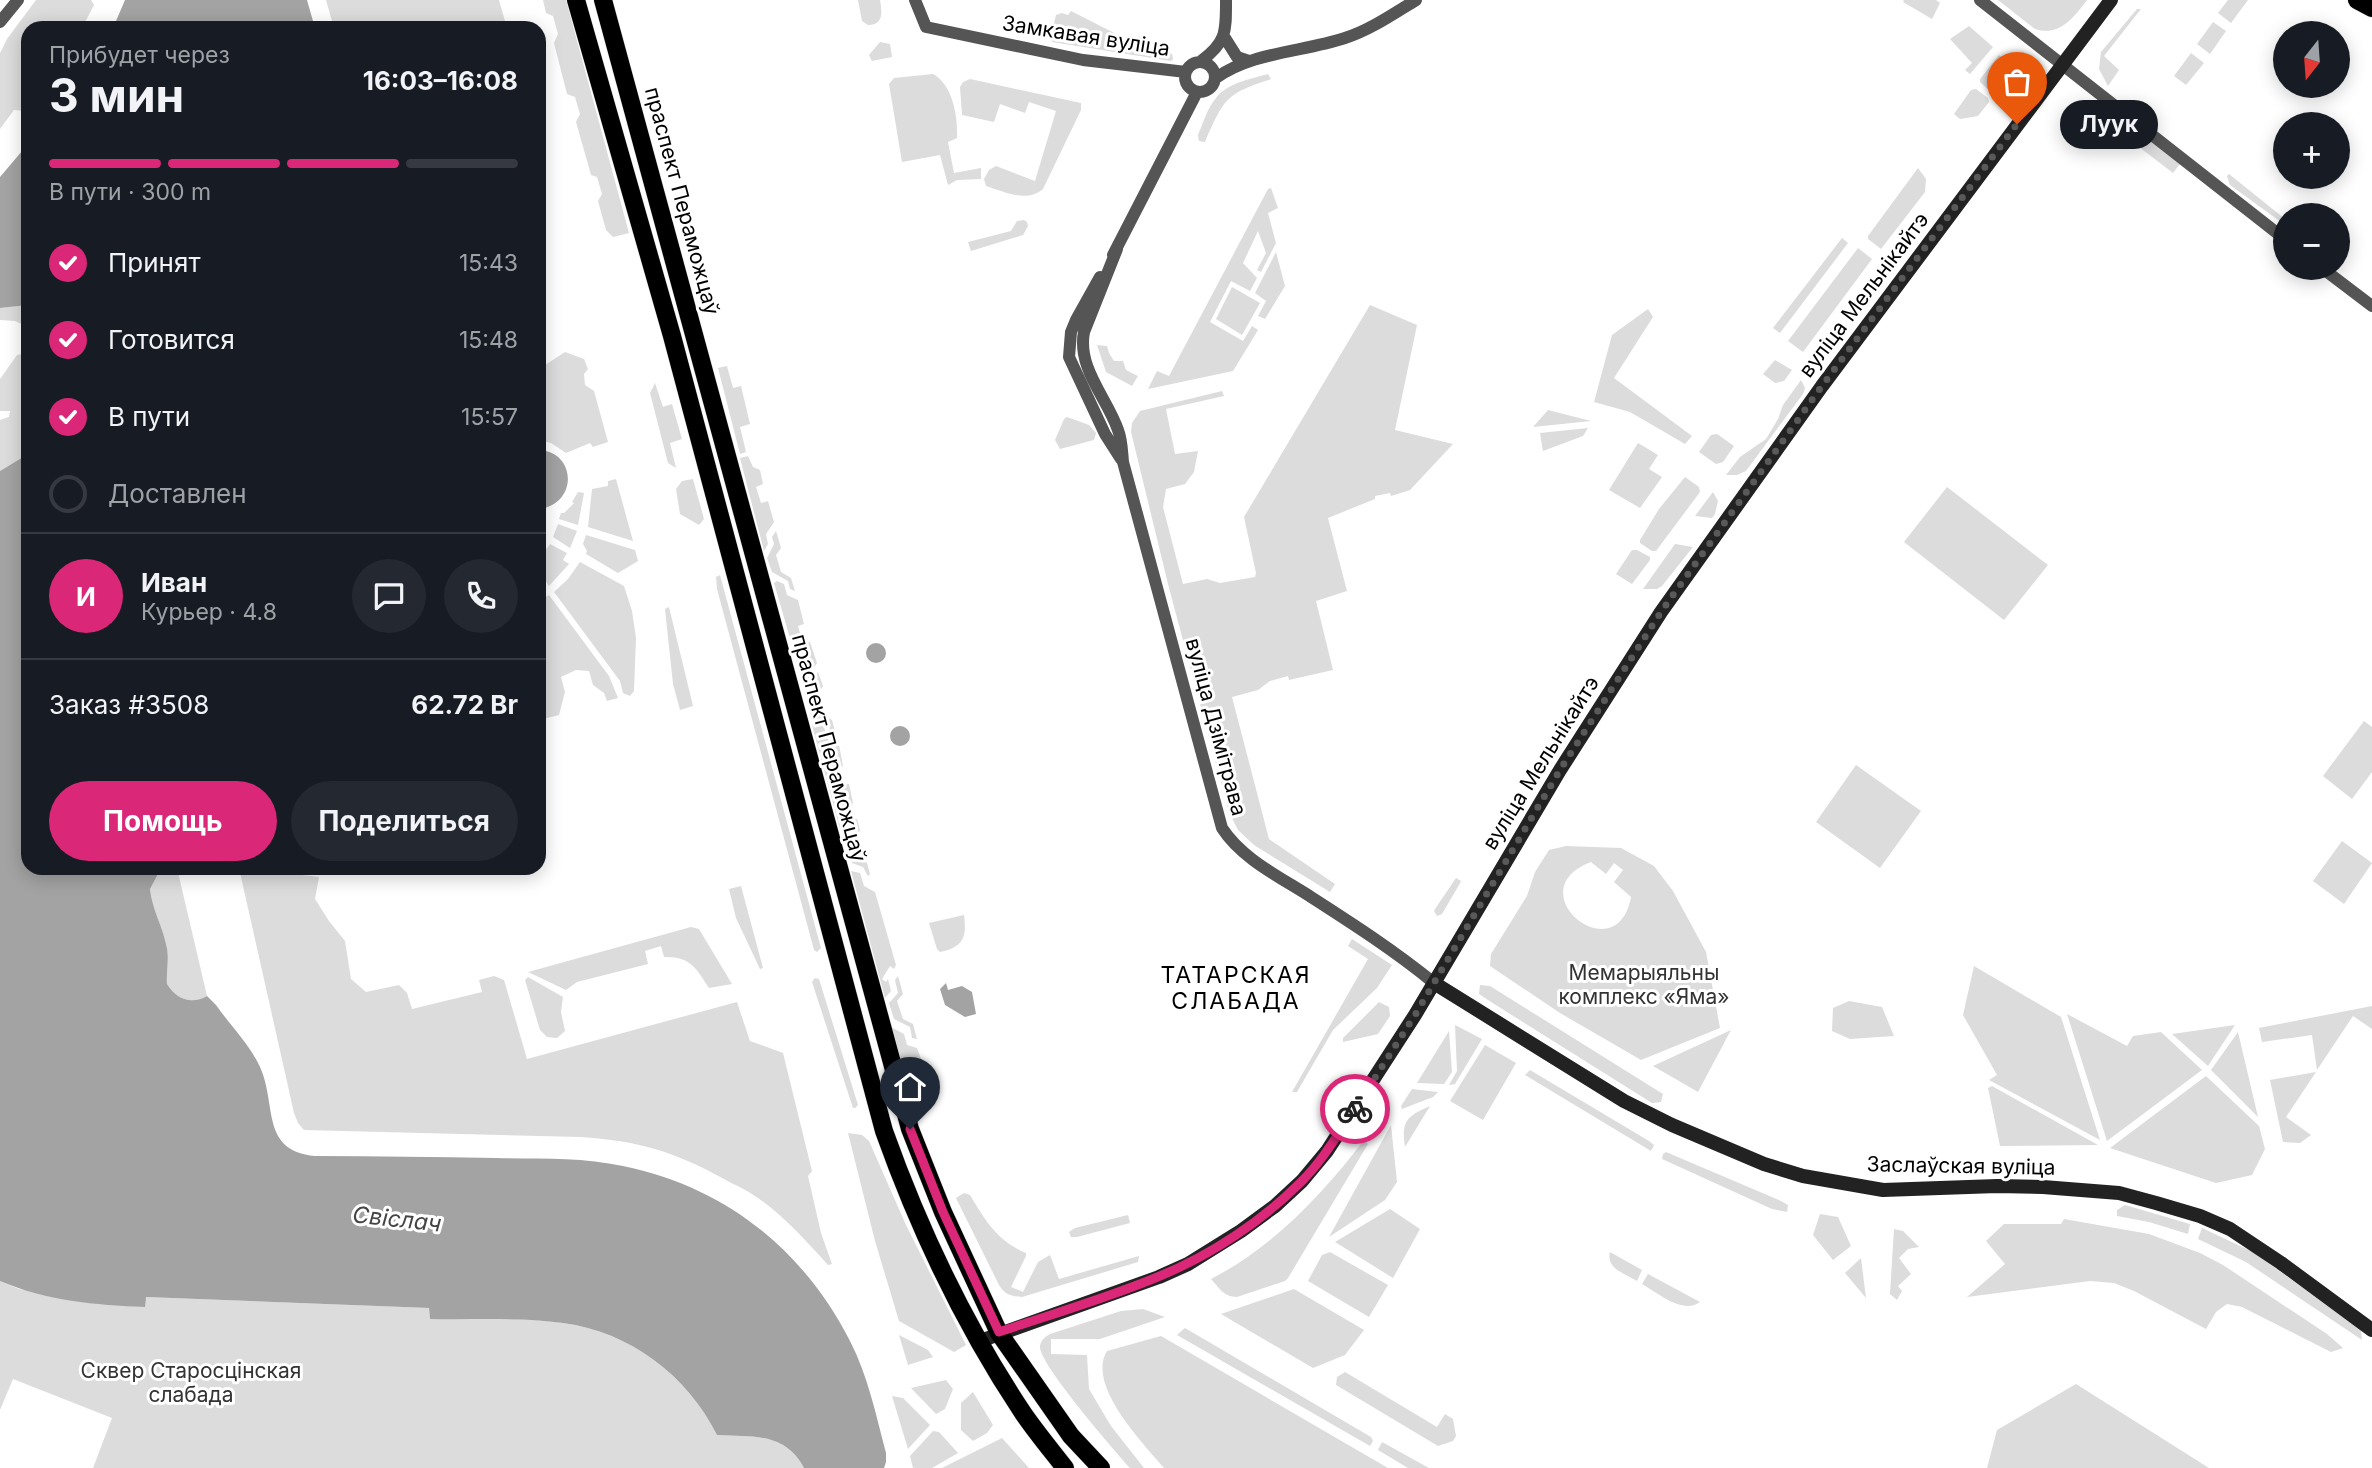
<!DOCTYPE html>
<html lang="ru">
<head>
<meta charset="utf-8">
<style>
  body { margin:0; font-family:Inter,sans-serif; background:#242831; color:#f1f3f6; height:100vh; display:flex; flex-direction:column; font-size:26px; white-space:nowrap }
  * { box-sizing:border-box; margin:0 }
  p { font-size:23px; color:#9ea1a6 }
  .icon { flex:none; width:38px; height:38px; fill:none; stroke:currentColor; stroke-width:2; stroke-linecap:round; stroke-linejoin:round }
  .map { position:relative; flex:1; overflow:hidden }
  .side { position:absolute; left:21px; top:21px; width:525px; height:854px; display:flex; flex-direction:column; background:#171b24; border-radius:21px; box-shadow:0 4px 18px #0003 }
  .side>* { flex:none }
  .needle { width:46px; rotate:197deg }
  .buttons { position:absolute; left:2273px; top:21px; display:grid; gap:14px }
  .buttons a { display:grid; place-items:center; width:77px; height:77px; border-radius:50%; background:#171b24; box-shadow:0 4px 18px #0003; font-size:35px }
  .pin { position:absolute; display:grid; place-items:center; width:60px; height:60px; color:#fff; margin:-72px -30px; border-radius:50% 50% 50% 0; rotate:-45deg; box-shadow:0 0 7px #0007 }
  .pin .icon { rotate:45deg }
  .courier { position:absolute; display:grid; place-items:center; width:70px; height:70px; margin:-35px; border:5px solid #db2777; border-radius:50%; background:#fff; color:#222; box-shadow:0 2px 9px #0007 }
  .bubble { position:absolute; height:49px; border-radius:24px; background:#171b24; box-shadow:0 4px 18px #0003; font-size:23px; font-weight:700; line-height:49px; text-align:center }
  .headline em { font-style:normal; font-weight:700 }
  .headline div { display:flex; flex-direction:column-reverse }
  .headline { display:flex; align-items:center; justify-content:space-between; height:119px; padding:0 28px }
  h1 { font-size:46px; font-weight:700; line-height:52px }
  .bar { display:grid; grid-template-columns:repeat(4,1fr); gap:10px 7px; align-content:center; height:84px; padding:0 28px }
  .bar i { height:9px; border-radius:5px; background:#363941 }
  .bar .selected { background:#db2777 }
  .bar p { grid-column:span 4 }
  .line { display:flex; align-items:center; gap:18px; padding:0 28px; border-top:2px solid #363941 }
  .line div { flex:1 }
  .round { display:grid; place-items:center; flex:none; width:74px; height:74px; border-radius:37px; background:#242831 }
  ol { padding:0 28px; list-style:none }
  li { display:flex; align-items:center; gap:21px; height:77px }
  li p { margin-inline-start:auto }
  li .icon { padding:7px; border-radius:50%; background:#db2777; color:#fff; stroke-width:4 }
  li:last-child { color:#9ea1a6 }
  li i { width:38px; height:38px; border:4px solid #363941; border-radius:50% }
  .primary-button { display:flex; gap:14px; margin-top:auto; padding:14px 28px }
  .primary-button a { flex:1; height:80px; border-radius:42px; background:#db2777; color:#fff; font-size:28px; font-weight:700; line-height:80px; text-align:center }
  .primary-button a+a { background:#242831; color:#f1f3f6 }
  .map>svg:first-child { display:block }
  .green { fill:#dcdcdc; fill-rule:evenodd }
  .water { fill:#a3a3a3 }
  .lines { fill:none; stroke-linecap:round; stroke-linejoin:round }
  .primary-casing { stroke:#dbdbdb; stroke-width:19 }
  .minor { stroke:#555; stroke-width:12 }
  .secondary { stroke:#222; stroke-width:14 }
  .primary { stroke:#000; stroke-width:18 }
  .done { stroke:#595959; stroke-width:7; stroke-dasharray:0 12.6 }
  .route { stroke:#db2777; stroke-width:9 }
  .labels { text-anchor:middle; stroke-width:6; stroke-linejoin:round; paint-order:stroke }
  .street-label { font-size:21px; fill:#000; stroke:#fff }
  .park-label { font-size:21px; fill:#333; stroke:#fff }
  .neighbourhood-label { font-size:23px; letter-spacing:2px; fill:#000; stroke:#fff }
  .water-label { font-size:23px; font-style:italic; fill:#444; stroke:#fff }
</style>
</head>
<body>
<div class="map">
<svg width="2372" height="1468" viewBox="0 0 2372 1468">
  <rect width="100%" height="100%" fill="#fff"/>
  <path class="green" d="M36,0H91L94,5L82,28H28V108L26,111L14,110L0,129V53L7,39Z
    M326,0H499L507,28H334Z
    M543,0H566L629,233L613,237L606,230L598,201L602,194L597,177L591,175L576,122L580,114L575,97L567,94L554,43L558,34L553,16L546,13Z
    M858,0H880C882,12 884,25 868,25L862,21Z
    M1904,0H1936L1940,3L1932,19L1903,2Z
    M1998,0H2087C2074,17 2060,37 2035,29Z
    M2228,0H2248L2231,23L2218,13Z
    M2137,9H2141L2104,56L2119,70L2108,86L2099,69L2101,52Z
    M1071,11L1132,42L1139,36L1172,54L1173,59L1171,61L1052,42L1050,39L1056,15L1062,13L1068,15Z
    M2213,22L2226,31L2210,54L2197,44Z
    M1969,26L1993,47L1970,74L1965,70L1972,63L1950,39Z
    M880,42L890,44L892,57L872,61L869,55Z
    M2191,53L2204,63L2186,85L2174,76Z
    M1999,55L2002,58L2005,80L1993,94L1980,82V79Z
    M933,74C953,85 958,117 957,138L948,142L954,173L981,168V179L957,180L948,185L940,155L902,162L889,84L894,78Z
    M1268,74L1271,79C1225,94 1224,99 1205,142L1199,141L1198,135C1203,123 1208,107 1216,98C1227,83 1251,79 1268,74Z
    M970,79L1081,103V110L1043,189C1027,203 1005,192 986,186L984,179L989,170L996,166L1035,181L1056,111L1029,102L1025,113L1000,104L994,122L962,115L960,87L963,82Z
    M1976,89L1988,98L1989,102L1978,116L1960,119L1954,114L1971,90Z
    M2109,108L2180,164L2173,173L2105,121L2106,112Z
    M1918,168L1926,179L1925,192L1881,249L1868,239V236Z
    M2229,174L2285,219V225L2230,185L2227,176Z
    M1271,188L1278,208L1268,213L1276,243L1261,272L1257,270L1266,253L1258,231L1243,263L1257,278L1250,291L1231,281L1210,322L1243,341L1252,326L1258,330L1233,371L1148,389L1157,371L1169,376L1268,189Z
    M1024,220L1027,222L1028,226L1023,235L971,251L968,242L1011,231L1017,221Z
    M1842,238L1848,243L1780,333L1773,328Z
    M1858,248L1872,259L1803,352L1788,341Z
    M1276,252L1285,286L1265,319L1258,316L1266,301L1255,293Z
    M1232,287L1260,303L1242,335L1216,319Z
    M28,305V327L15,321L0,320V308Z
    M1370,305L1417,325L1395,430L1453,444L1410,490L1391,496L1390,493L1375,496V499L1328,518L1347,591L1316,601L1333,670L1289,680L1288,676L1270,681L1258,690L1232,697L1269,839L1335,884L1330,892L1254,845L1238,830L1229,812L1169,588L1131,432L1132,423L1140,411L1222,391L1224,396L1166,409L1175,454L1198,451L1194,472L1185,484L1166,489L1163,507L1183,584L1207,579L1220,583L1255,577L1256,573L1244,517Z
    M1648,309L1653,317L1614,378L1692,436L1685,444L1630,412L1594,402L1612,335Z
    M1097,345L1107,346L1109,353L1114,361H1123L1126,370L1138,376L1132,386L1106,372Z
    M565,352L584,359L588,369L584,374L585,385L594,391L608,442L593,447L590,443L566,453L551,443L539,440V369Z
    M22,354L28,357V454L0,471V420L9,417L10,411H0V379L17,355Z
    M1775,360L1792,370L1784,381L1775,383L1763,374Z
    M727,366L733,388L741,386L750,424L740,427L746,452L740,454L718,368Z
    M1801,380L1805,388L1803,394L1746,471L1737,475H1726L1740,457L1766,439L1778,419L1783,405Z
    M655,383L663,407L672,404L682,439L670,443L676,468L668,463L650,393Z
    M1548,410L1591,421L1533,427Z
    M1067,417L1089,425L1096,433L1094,440L1060,449L1055,440L1064,419Z
    M1588,428L1583,436L1543,451L1540,433Z
    M1717,434L1734,446L1723,462L1716,464L1699,452L1711,435Z
    M1638,443L1658,455L1649,469L1662,477L1640,508L1609,490Z
    M748,456L753,467L760,470L763,484L756,487L761,503L768,501L774,522L766,534L768,544L764,551L740,458Z
    M1685,477L1699,487L1700,492L1656,551H1652L1640,543V540L1659,509Z
    M616,479L633,541L588,527L592,489L608,486V481Z
    M693,479L704,519L699,525L680,514L676,489L682,481Z
    M1947,487L2048,565L2004,620L1904,542Z
    M578,492L584,493L578,525L559,519L561,513H564L574,503L572,502Z
    M1713,492L1718,501L1715,514L1712,518L1695,516Z
    M558,524L577,531L570,548L553,537Z
    M776,531L781,548L776,555L781,572L791,578L795,591L790,589L788,581L772,572L767,558L774,544L772,537Z
    M586,535L635,550L638,561L618,573L586,554L587,551L583,544Z
    M550,544L567,553L563,560L569,564L549,586C534,566 537,563 550,544Z
    M1675,544L1693,547L1662,586L1657,589H1643Z
    M1632,550H1637L1650,557V560L1632,584L1616,574Z
    M580,562L624,586L632,611L636,638L634,691L630,696L623,693L620,681L554,592L568,579Z
    M720,575L821,948L817,952L814,950L717,589L716,577Z
    M777,581L784,584L787,595L798,600L804,624L798,626L803,643L810,642L817,663L809,675L811,686L805,690L774,583Z
    M549,595L609,676L618,698L607,701L604,693L593,685L589,671L576,670L561,677L565,692L559,715L539,720V601Z
    M669,607L693,706L680,710L673,684L665,609Z
    M818,672L823,686L818,694L824,715L832,720L836,735L830,732L829,724L813,717L807,697L816,687L813,679Z
    M2364,721L2372,727V772L2352,799L2323,776Z
    M815,722L824,727L828,740L839,745L843,766L837,768L842,785L849,784L853,803L845,816L848,829L846,832L840,829L812,725Z
    M1856,765L1921,811L1880,868L1816,822Z
    M853,818L857,819L860,830L856,839L862,859L867,863L870,874L868,876L863,867L852,863L846,840L854,830L851,822Z
    M2342,841L2372,863L2344,904L2313,881Z
    M1566,846L1621,848L1654,866L1673,891L1706,952L1720,1028L1641,1060L1560,1013L1490,966L1491,954L1527,896L1535,872L1549,850ZM1591,862L1606,874L1614,863L1623,870L1614,882L1631,897C1617,974 1515,891 1591,862Z
    M177,868L207,996C191,1005 176,999 167,984C166,970 170,958 166,944C162,926 152,909 150,889L158,874Z
    M239,868H302V875L319,877L315,899L329,921L345,941L351,979L366,992L399,985L407,993L412,1009L482,992L479,980L494,976L504,980L527,1059L737,1002L750,1041L783,1053L812,1171L808,1176L821,1233L832,1264L828,1265C807,1242 784,1216 758,1198C747,1190 735,1185 724,1179C673,1151 639,1141 580,1137L304,1130L298,1123L294,1113Z
    M851,871L860,873L864,886L875,892L896,965L894,969L890,966L882,979L886,982L888,979L891,991L885,998Z
    M1456,878L1461,881L1459,885L1442,914L1437,916L1434,911L1435,909Z
    M741,886L763,968L760,969L736,918L729,889Z
    M964,915C967,938 963,947 940,952L937,949L929,923Z
    M691,927L699,929L732,984L709,988C696,968 690,956 664,957L661,946L645,951L648,964L577,982L566,990L528,972Z
    M1352,939L1392,965L1377,988L1333,1030L1297,1092H1292L1368,959L1348,946Z
    M1974,966L2061,1017L2100,1140L1989,1080L1997,1075L1963,1015Z
    M898,976L903,994L897,1001L903,1019L913,1024L917,1039L912,1038L910,1027L894,1019L889,1003L898,993L895,980Z
    M528,977L563,997L561,1012L565,1031L557,1038L547,1037L540,1030L525,980Z
    M815,978L819,979L858,1105L855,1108H853L812,982Z
    M1480,985L1490,986L1663,1094L1661,1102L1652,1103L1491,1002L1479,994Z
    M1849,1001L1882,1007L1894,1036L1850,1039L1832,1031L1833,1008Z
    M1379,1002L1389,1007L1390,1016L1378,1034L1343,1042V1038Z
    M2372,1006V1029L2353,1016L2317,1070L2312,1035L2262,1042L2259,1028Z
    M2067,1014L2127,1046L2133,1036L2161,1032L2202,1070L2107,1141Z
    M1455,1025L1482,1039L1455,1084L1449,1085L1457,1071Z
    M2235,1025L2208,1066L2172,1034Z
    M891,1027L904,1034L907,1045L917,1048L923,1064L916,1074L909,1075L904,1072Z
    M1731,1030L1698,1092L1653,1066Z
    M1449,1031L1452,1072L1444,1084L1417,1083Z
    M2238,1032L2258,1117L2211,1070Z
    M1485,1045L1516,1063L1483,1120L1450,1101Z
    M1530,1070L1649,1141L1654,1145L1651,1151L1525,1075Z
    M2316,1072L2286,1117L2311,1135L2300,1143L2283,1142L2270,1080Z
    M2206,1076L2259,1126L2265,1149L2252,1175L2216,1183L2110,1148Z
    M1992,1086L2098,1145L2000,1146L1988,1088Z
    M1412,1089L1438,1092L1433,1097L1402,1109L1401,1106Z
    M1430,1106L1405,1147C1401,1121 1407,1116 1430,1106Z
    M1391,1125L1397,1182L1385,1200L1329,1237Z
    M848,1133L862,1135L869,1141L906,1225L966,1345L954,1352L899,1321L875,1241Z
    M1364,1140L1368,1144L1288,1278L1285,1281L1237,1297C1224,1297 1219,1288 1211,1279C1273,1247 1322,1195 1364,1140Z
    M1666,1152L1781,1201L1788,1205L1787,1212L1772,1209L1662,1159L1663,1154Z
    M964,1193L970,1195C985,1220 997,1241 1026,1253V1256L1011,1287L1023,1292L1038,1262L1050,1255L1059,1279L1139,1256L1138,1262L1022,1297C1011,1296 1005,1295 999,1285L956,1198Z
    M2125,1205L2190,1224L2188,1234L2149,1222L2117,1216V1210Z
    M1390,1209L1420,1229L1393,1278L1335,1242Z
    M1820,1214L1838,1217L1851,1246L1833,1260L1813,1235Z
    M1128,1215L1130,1223L1077,1237H1071L1069,1232L1075,1228Z
    M2064,1219L2149,1234L2200,1253L2223,1265L2327,1334L2343,1348L2331,1352L2242,1307L2227,1304L2216,1312L2206,1329L2134,1291L2114,1283L2090,1281L1967,1297L2005,1264L1986,1241L2004,1224H2061Z
    M2202,1228L2253,1252L2361,1330L2362,1340L2246,1262L2198,1239Z
    M1894,1229L1903,1231L1919,1247L1908,1249L1899,1258L1911,1274L1898,1286L1902,1291L1897,1300L1890,1294Z
    M1330,1252L1388,1285L1369,1317L1308,1281L1322,1255Z
    M1610,1252L1642,1270L1637,1281C1624,1273 1606,1269 1610,1252Z
    M1861,1258L1866,1298L1845,1273Z
    M1648,1274L1700,1302C1683,1315 1658,1293 1642,1284Z
    M0,1281L19,1289L145,1307V1297L429,1308L430,1318C474,1319 520,1317 563,1323C630,1332 687,1375 717,1435C752,1437 785,1432 804,1468H93L112,1418L13,1379L0,1410Z
    M1294,1289L1364,1330L1345,1355L1313,1368L1221,1314Z
    M1143,1309L1165,1317L1100,1339H1051V1354L1087,1355L1089,1389L1111,1426L1144,1468H1130C1115,1451 1038,1363 1040,1346C1041,1340 1045,1337 1050,1334L1121,1311Z
    M1185,1328L1371,1437L1373,1441L1370,1446L1177,1335Z
    M899,1335L928,1350L933,1357L908,1365Z
    M1161,1336L1388,1468H1164C1143,1443 1086,1385 1107,1351Z
    M1345,1372L1437,1427L1445,1414L1453,1419L1456,1436L1453,1441L1438,1446L1336,1385L1337,1377Z
    M946,1380L953,1389L945,1409L936,1414L911,1388Z
    M2076,1384L2209,1468H1987L1997,1430Z
    M973,1392L993,1425L987,1433L973,1441L961,1430V1403Z
    M892,1396L903,1398L930,1425L908,1449Z
    M933,1431L939,1432L958,1453L932,1468H913L910,1456Z
    M1002,1438L1029,1468H942Z
    M1382,1442L1429,1468H1408L1378,1450Z"/>
  <path class="water" d="M125,0H307L315,28H113Z
    M28,144V305L0,308V177Z
    M539,450C577,452 578,504 539,509Z
    M28,454V868H175L158,874L150,889C152,909 162,925 166,944C170,958 166,970 167,984C176,999 191,1005 207,996L216,1005C230,1025 250,1045 260,1067C277,1104 260,1151 315,1156C376,1156 436,1157 496,1158C538,1159 582,1157 623,1166C725,1187 803,1249 850,1341C868,1376 876,1415 886,1453V1462L884,1468H804C785,1432 752,1437 717,1435C687,1375 630,1332 563,1323C520,1317 474,1320 430,1319L429,1308L146,1297L145,1307C95,1305 47,1301 0,1281V471Z
    M866 653a10 10 0 1 1 20 0a10 10 0 1 1-20 0Z
    M890 736a10 10 0 1 1 20 0a10 10 0 1 1-20 0Z
    M946,983L948,990L962,986L972,992L976,1014L965,1017L945,1005L940,989Z"/>
  <g class="lines">
    <defs>
      <path id="primary" d="M576,0L672,336L884,1131C919,1229 965,1326 1023,1413C1036,1432 1051,1450 1065,1468
        M603,0L910,1129L943,1212L999,1333L1071,1436L1101,1468
        M2357,0L2372,8"/>
    </defs>
    <use href="#primary" class="primary-casing"/>
    <path class="minor" d="M915,0L926,27L1083,60L1186,72
      M1980,0L2286,240
      M0,22L18,0
      M1225,38L1237,57L1249,61
      M1201,61C1227,42 1226,31 1226,0
      M1185 77a15 15 0 1 1 30 0a15 15 0 1 1-30 0Z
      M1216,78C1252,52 1303,52 1345,38C1370,30 1393,14 1416,0
      M1117,249L1084,332C1077,368 1107,398 1118,430C1122,440 1122,452 1123,462L1222,828C1242,859 1280,877 1311,897C1353,924 1395,951 1434,983
      M1113,255L1197,92
      M2322,268L2372,306
      M1100,277L1076,320L1071,332L1069,357L1105,434L1121,459"/>
    <path class="secondary" d="M1434,983L1624,1101L1672,1125L1764,1164L1803,1176L1883,1190L1997,1186L2043,1187L2119,1193L2156,1203L2200,1216L2230,1229L2281,1263L2372,1330
      M980,1341L1159,1277L1188,1264L1241,1231L1275,1206L1302,1181L1327,1151L1415,1015L1560,770L1661,612L1822,386L2111,0"/>
    <use href="#primary" class="primary"/>
  </g>
  <g class="lines">
    <path class="done" d="M1355,1109L1415,1015L1560,770L1661,612L1822,386L2017,124"/>
    <path class="route" d="M910,1129L943,1212L999,1332C1052,1314 1108,1298 1160,1276C1211,1255 1262,1221 1301,1182C1323,1160 1338,1134 1355,1109"/>
  </g>
  <g class="labels">
    <g class="street-label">
      <text transform="translate(1086 36) rotate(9)" y="7">Замкавая вуліца</text>
      <text transform="translate(682 201) rotate(75)" y="7">праспект Пераможцаў</text>
      <text transform="translate(1864 295) rotate(-53)" y="7">вуліца Мельнікайтэ</text>
      <text transform="translate(1216 727) rotate(75)" y="7">вуліца Дзімітрава</text>
      <text transform="translate(829 748) rotate(75)" y="7">праспект Пераможцаў</text>
      <text transform="translate(1541 763) rotate(-58)" y="7">вуліца Мельнікайтэ</text>
      <text transform="translate(1961 1166) rotate(1)" y="7">Заслаўская вуліца</text>
    </g>
    <g class="park-label">
      <text x="1644" y="980">Мемарыяльны<tspan x="1644" dy="24">комплекс «Яма»</tspan></text>
      <text x="191" y="1378">Сквер Старосцінская<tspan x="191" dy="24">слабада</tspan></text>
    </g>
    <g class="neighbourhood-label">
      <text x="1236" y="983">ТАТАРСКАЯ<tspan x="1236" dy="26">СЛАБАДА</tspan></text>
    </g>
    <g class="water-label">
      <text transform="translate(397 1219) rotate(6)" y="8">Свіслач</text>
    </g>
  </g>
</svg>
<div class="buttons">
<a><svg class="needle" viewBox="-14 -14 28 28"><path d="M0-13l5 13h-10z" fill="#e53935"/><path d="M0 13l5-13h-10z" fill="#9ea1a6"/></svg></a>
<a>+</a>
<a>−</a>
</div>
<div class="pin" style="left:2017px;top:124px;background:#ea580c"><svg class="icon" aria-label="bag" viewBox="0 0 24 24"><path d="M5 8h14l-1 12H6zM9 8a3 3 0 0 1 6 0"/></svg></div>
<div class="pin" style="left:910px;top:1129px;background:#1f2937"><svg class="icon" aria-label="home" viewBox="0 0 24 24"><path d="M3 11l9-7 9 7M6 9v11h12V9"/></svg></div>
<div class="courier" style="left:1355px;top:1109px"><svg class="icon" aria-label="bike" viewBox="0 0 24 24"><circle cx="6" cy="16" r="4"/><circle cx="18" cy="16" r="4"/><path d="M6 16l4-8h5l3 8M10 8l3 8H6M13 5h3"/></svg></div>
<div class="bubble" style="left:2060px;top:100px;width:98px">Луук</div>
<section class="side">
<div class="headline"><div><h1>3 мин</h1><p>Прибудет через</p></div><em>16:03–16:08</em></div>
<div class="bar"><i class="selected"></i><i class="selected"></i><i class="selected"></i><i></i><p>В пути · 300 m</p></div>
<ol>
<li><svg class="icon" aria-label="check" viewBox="0 0 24 24"><path d="M5 12l5 5 9-10"/></svg>Принят<p>15:43</p></li>
<li><svg class="icon" aria-label="check" viewBox="0 0 24 24"><path d="M5 12l5 5 9-10"/></svg>Готовится<p>15:48</p></li>
<li><svg class="icon" aria-label="check" viewBox="0 0 24 24"><path d="M5 12l5 5 9-10"/></svg>В пути<p>15:57</p></li>
<li><i></i>Доставлен</li>
</ol>
<div class="line" style="height:126px"><b class="round" style="background:#db2777;color:#fff">И</b><div><b>Иван</b><p>Курьер · 4.8</p></div><a class="round"><svg class="icon" aria-label="chat" viewBox="0 0 24 24"><path d="M4 5h16v11H9l-5 4z"/></svg></a><a class="round"><svg class="icon" aria-label="phone" viewBox="0 0 24 24"><path d="M5 4h4l2 5-3 2q2 4 5 5l2-3 5 2v4C11 20 4 13 5 4z"/></svg></a></div>
<div class="line" style="height:91px"><div>Заказ #3508</div><b>62.72 Br</b></div>
<div class="primary-button"><a>Помощь</a><a>Поделиться</a></div>
</section>
</div>
</body>
</html>
